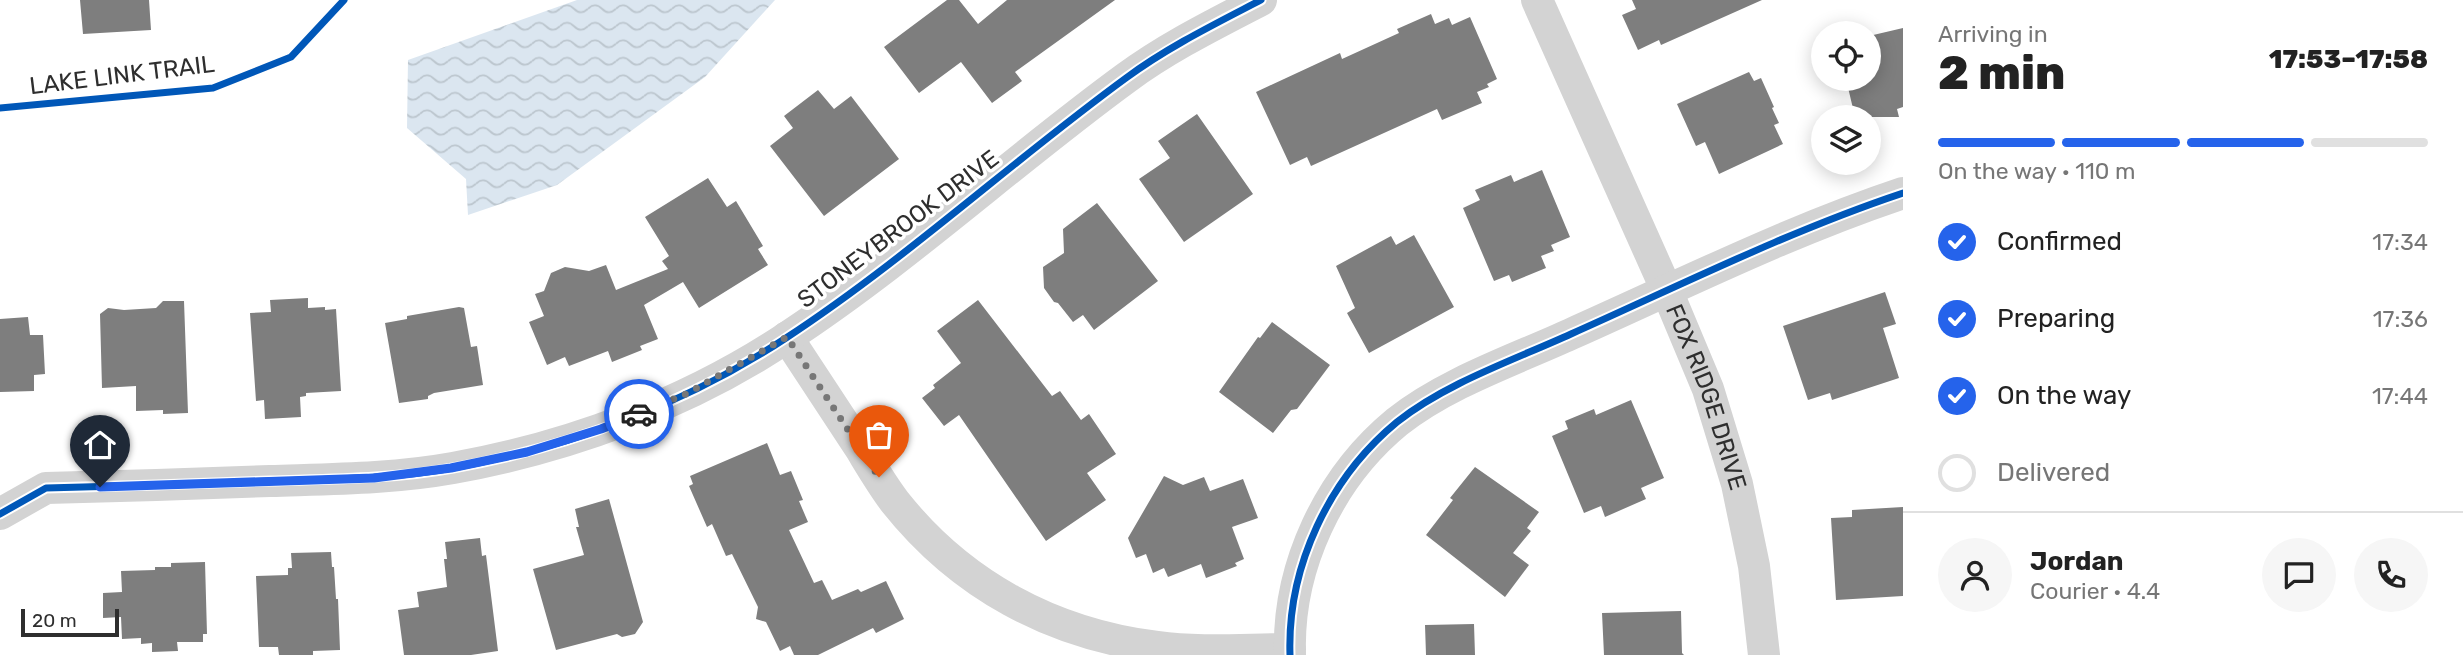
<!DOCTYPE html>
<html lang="en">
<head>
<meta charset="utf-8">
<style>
  body { margin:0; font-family:Rubik,sans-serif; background:#f6f6f6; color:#222; height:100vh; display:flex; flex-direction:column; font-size:26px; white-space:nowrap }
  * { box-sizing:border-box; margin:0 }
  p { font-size:23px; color:#767676 }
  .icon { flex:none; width:38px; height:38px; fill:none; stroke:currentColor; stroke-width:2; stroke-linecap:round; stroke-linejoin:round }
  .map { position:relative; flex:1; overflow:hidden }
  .panel { display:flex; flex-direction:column; background:#fff; width:560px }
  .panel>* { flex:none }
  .buttons { position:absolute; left:1811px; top:21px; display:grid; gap:14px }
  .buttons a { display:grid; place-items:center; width:70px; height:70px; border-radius:50%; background:#fff; box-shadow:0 4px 18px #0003; font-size:35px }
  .scale { position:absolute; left:21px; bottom:18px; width:98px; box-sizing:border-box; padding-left:7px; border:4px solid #2e2e2e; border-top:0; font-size:19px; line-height:24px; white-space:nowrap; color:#2e2e2e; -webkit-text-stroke:5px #fff; paint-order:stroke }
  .pin { position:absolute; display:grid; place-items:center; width:60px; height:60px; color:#fff; margin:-72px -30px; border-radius:50% 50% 50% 0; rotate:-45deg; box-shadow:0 0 7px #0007 }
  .pin .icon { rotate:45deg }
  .courier { position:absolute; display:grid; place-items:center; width:70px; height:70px; margin:-35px; border:5px solid #2563eb; border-radius:50%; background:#fff; color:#222; box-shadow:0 2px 9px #0007 }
  .headline em { font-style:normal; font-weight:800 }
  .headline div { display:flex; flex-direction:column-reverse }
  .headline { display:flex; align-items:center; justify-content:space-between; height:119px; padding:0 35px }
  h1 { font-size:46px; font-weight:800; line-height:52px }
  .bar { display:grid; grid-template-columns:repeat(4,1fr); gap:10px 7px; align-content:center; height:84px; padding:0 35px }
  .bar i { height:9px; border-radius:5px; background:#e0e0e0 }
  .bar .selected { background:#2563eb }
  .bar p { grid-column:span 4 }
  .line { display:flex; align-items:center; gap:18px; padding:0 35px; border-top:2px solid #e0e0e0 }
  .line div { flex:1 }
  .round { display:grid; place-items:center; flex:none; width:74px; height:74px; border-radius:37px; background:#f6f6f6 }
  ol { padding:0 35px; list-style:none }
  li { display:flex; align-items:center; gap:21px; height:77px }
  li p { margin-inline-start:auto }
  li .icon { padding:7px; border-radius:50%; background:#2563eb; color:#fff; stroke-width:4 }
  li:last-child { color:#767676 }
  li i { width:38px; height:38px; border:4px solid #e0e0e0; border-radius:50% }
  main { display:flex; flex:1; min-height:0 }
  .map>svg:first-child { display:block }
  .water { fill:url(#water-waves) }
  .building { fill:#7e7e7e }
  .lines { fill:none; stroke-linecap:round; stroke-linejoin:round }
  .minor { stroke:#d3d3d3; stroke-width:32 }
  .cycleway-casing { stroke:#fff; stroke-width:11 }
  .cycleway { stroke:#0057b8; stroke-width:7 }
  .done { stroke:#777; stroke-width:7; stroke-dasharray:0 12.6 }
  .route { stroke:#2563eb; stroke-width:9 }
  .labels { text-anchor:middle; stroke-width:7; stroke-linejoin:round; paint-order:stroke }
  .street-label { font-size:24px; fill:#2e2e2e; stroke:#fff }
</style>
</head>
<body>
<main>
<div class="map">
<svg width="1903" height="655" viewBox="0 0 1903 655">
  <defs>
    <pattern id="water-waves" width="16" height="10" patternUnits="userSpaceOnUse" patternTransform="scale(1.75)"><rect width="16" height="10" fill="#dbe6f0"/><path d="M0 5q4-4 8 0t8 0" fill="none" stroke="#bcc6ce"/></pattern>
  </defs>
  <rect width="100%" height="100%" fill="#fff"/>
  <path class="water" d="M577,0H775L705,77L557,185L468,215L466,179L407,128L408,60Z"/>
  <path class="building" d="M80,0H149L151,30L83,34Z
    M947,0H959L978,24L1007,0H1115L1015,72L1022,81L992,103L961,62L919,93L884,47Z
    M1632,0H1762L1661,45L1659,40L1638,50L1622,15L1636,9Z
    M1431,14L1435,24L1449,18L1452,25L1470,17L1497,79L1487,84L1489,87L1477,92L1482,103L1442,120L1437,109L1311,166L1307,157L1290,165L1256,92L1340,53L1342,59L1399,33L1397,29Z
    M1903,28V107L1897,109L1899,117H1855L1846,79H1869V36Z
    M1749,72L1754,81L1761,78L1774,107L1772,108L1779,123L1774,125L1783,144L1719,174L1705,142L1696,146L1677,104Z
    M818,90L834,109L851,96L899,159L824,216L770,146L793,128L784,116Z
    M1197,114L1253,194L1184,242L1139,179L1170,158L1158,141Z
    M1542,170L1570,237L1551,245L1554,251L1541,256L1546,268L1512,282L1509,275L1494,281L1463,208L1480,200L1475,190L1511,175L1514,182Z
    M708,178L727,207L736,201L763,246L758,249L768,265L699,308L683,282L644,305L658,339L640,346L642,350L612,362L608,351L569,366L565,357L547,365L529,322L544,316L535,294L544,291L551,273L565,267L589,271L606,265L616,290L668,269L662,261L669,256L645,217Z
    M1097,203L1158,281L1094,330L1083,315L1073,322L1058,303L1054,302L1044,288L1043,267L1064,253L1063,229Z
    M1414,235L1454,307L1369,353L1347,313L1355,308L1336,266L1391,236L1396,245Z
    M1885,292L1896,324L1883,328L1899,378L1832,400L1830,393L1808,400L1783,326Z
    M308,298V308L325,307V310L336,309L341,391L306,393V396L300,397L301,417L265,419L264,400L256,401L250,313L271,312L270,300Z
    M978,300L1052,396L1060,391L1081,420L1089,414L1116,454L1087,473L1106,500L1046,541L959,415L944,426L922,398L935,388L933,385L961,363L937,331Z
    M163,301H184L188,413L163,414V410L136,411V386L102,388L100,314L108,308L124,310L156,308Z
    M459,307L464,308L471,347L477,346L483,385L434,393L428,396V399L399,403L385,323L407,319V316Z
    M28,317L30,335H43L45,374L34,375V391L0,392V319Z
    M1272,322L1330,365L1297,409L1291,410L1273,433L1219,392L1258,337L1260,338Z
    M1631,400L1664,478L1641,488L1646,499L1605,517L1601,506L1584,513L1552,436L1568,429L1565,421L1594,409L1596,415Z
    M767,443L780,475L791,471L803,500L799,501L808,522L789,530L814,583L822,580L832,600L858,589L861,592L886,581L904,619L876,633L873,628L818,655H794L790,646L780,651L766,622L756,619L758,607L732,554L726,556L712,524L707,527L689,486L693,484L690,476Z
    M1475,467L1539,512L1527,528L1531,531L1513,553L1529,565L1505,597L1426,535L1453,500L1450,498Z
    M1164,476L1183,485L1204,477L1210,491L1243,479L1258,518L1232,527L1244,559L1235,563L1237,566L1206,578L1201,564L1168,577L1164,568L1153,573L1146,554L1136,558L1128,538Z
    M609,499L643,622L635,634L622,637L617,634L556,650L533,569L584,555L576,527H579L575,509Z
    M1903,507V596L1836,600L1831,518L1852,517V510Z
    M480,538L482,556L486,555L498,651L471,655H404L398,610L419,607L417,592L447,587L444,559H447L445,542Z
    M331,552L332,567H334L336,599H338L340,650L313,651V655H279L278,647H259L256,576L288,575V568H292L291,553Z
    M205,562L207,634H203V642H177L178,651L152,652V643L141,644V638L122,639L121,617L103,618V593L122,592L121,571L155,570V567H171V563Z
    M1681,611L1682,653L1684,655H1604L1602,613Z
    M1474,624L1475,655H1426L1425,625Z"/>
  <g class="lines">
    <g class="minor">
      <path id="s1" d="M1537,0L1667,291L1708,389L1737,484L1754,566L1764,655"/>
      <path d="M787,337C811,374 836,411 860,448C871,466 882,485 895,502C961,585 1052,634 1157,647C1200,653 1246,649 1290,649"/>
      <path d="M0,514L46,488C121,486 195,484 270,481C331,479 392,479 453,468C570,447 686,404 786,338C905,260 1011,162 1126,78C1168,47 1215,24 1261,0"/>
      <path d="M1290,655C1287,567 1329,478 1397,422C1446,383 1514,360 1571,334C1681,285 1789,231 1903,193"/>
    </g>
    <defs>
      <path id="cycleway" d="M0,108L213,88L291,57L344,0
        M0,514L46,488C121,486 195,484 270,481C331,479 392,479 453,468C570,447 686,404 786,338C905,260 1011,162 1126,78C1168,47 1215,24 1261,0
        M1290,655C1287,567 1329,478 1397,422C1446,383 1514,360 1571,334C1681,285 1789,231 1903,193"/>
    </defs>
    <use href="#cycleway" class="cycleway-casing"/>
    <use href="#cycleway" class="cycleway"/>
  </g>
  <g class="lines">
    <path class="done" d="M639,414L688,393L787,337L879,477"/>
    <path class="route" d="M100,487L374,478L451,468L527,452L601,429L639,414"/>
  </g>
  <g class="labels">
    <g class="street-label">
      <text transform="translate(122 75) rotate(-7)" y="8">LAKE LINK TRAIL</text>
      <text transform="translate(898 229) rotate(-37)" y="8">STONEYBROOK DRIVE</text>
      <text dy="8" stroke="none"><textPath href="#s1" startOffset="432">FOX RIDGE DRIVE</textPath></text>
    </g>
  </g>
</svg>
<div class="buttons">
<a><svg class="icon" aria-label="locate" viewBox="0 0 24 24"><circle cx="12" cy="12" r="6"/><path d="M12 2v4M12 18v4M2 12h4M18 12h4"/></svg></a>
<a><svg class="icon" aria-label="layers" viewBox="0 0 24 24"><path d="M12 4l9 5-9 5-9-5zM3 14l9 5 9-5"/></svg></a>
</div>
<div class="scale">20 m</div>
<div class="pin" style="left:879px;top:477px;background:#ea580c"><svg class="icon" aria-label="bag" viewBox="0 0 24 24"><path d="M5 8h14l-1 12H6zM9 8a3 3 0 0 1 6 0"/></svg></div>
<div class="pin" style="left:100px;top:487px;background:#1f2937"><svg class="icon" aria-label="home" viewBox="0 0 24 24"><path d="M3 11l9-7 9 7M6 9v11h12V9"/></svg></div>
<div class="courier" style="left:639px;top:414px"><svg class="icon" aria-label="car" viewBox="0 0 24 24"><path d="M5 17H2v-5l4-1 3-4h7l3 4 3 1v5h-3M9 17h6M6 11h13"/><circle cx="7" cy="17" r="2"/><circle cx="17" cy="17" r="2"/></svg></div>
</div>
<section class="panel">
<div class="headline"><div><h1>2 min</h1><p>Arriving in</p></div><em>17:53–17:58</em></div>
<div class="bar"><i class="selected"></i><i class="selected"></i><i class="selected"></i><i></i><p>On the way · 110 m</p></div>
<ol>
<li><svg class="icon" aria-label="check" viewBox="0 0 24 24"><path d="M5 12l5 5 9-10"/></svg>Confirmed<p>17:34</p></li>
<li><svg class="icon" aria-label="check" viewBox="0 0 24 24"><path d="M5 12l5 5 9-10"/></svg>Preparing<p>17:36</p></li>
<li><svg class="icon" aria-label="check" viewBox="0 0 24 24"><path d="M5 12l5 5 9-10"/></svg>On the way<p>17:44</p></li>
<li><i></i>Delivered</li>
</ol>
<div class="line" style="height:126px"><a class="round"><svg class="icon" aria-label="person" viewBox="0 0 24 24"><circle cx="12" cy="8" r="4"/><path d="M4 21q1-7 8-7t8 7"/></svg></a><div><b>Jordan</b><p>Courier · 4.4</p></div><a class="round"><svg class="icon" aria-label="chat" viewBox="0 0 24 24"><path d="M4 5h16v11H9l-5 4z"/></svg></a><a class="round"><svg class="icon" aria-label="phone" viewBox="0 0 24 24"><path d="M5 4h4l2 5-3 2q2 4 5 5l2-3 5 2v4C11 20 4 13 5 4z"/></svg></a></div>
</section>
</main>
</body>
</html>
